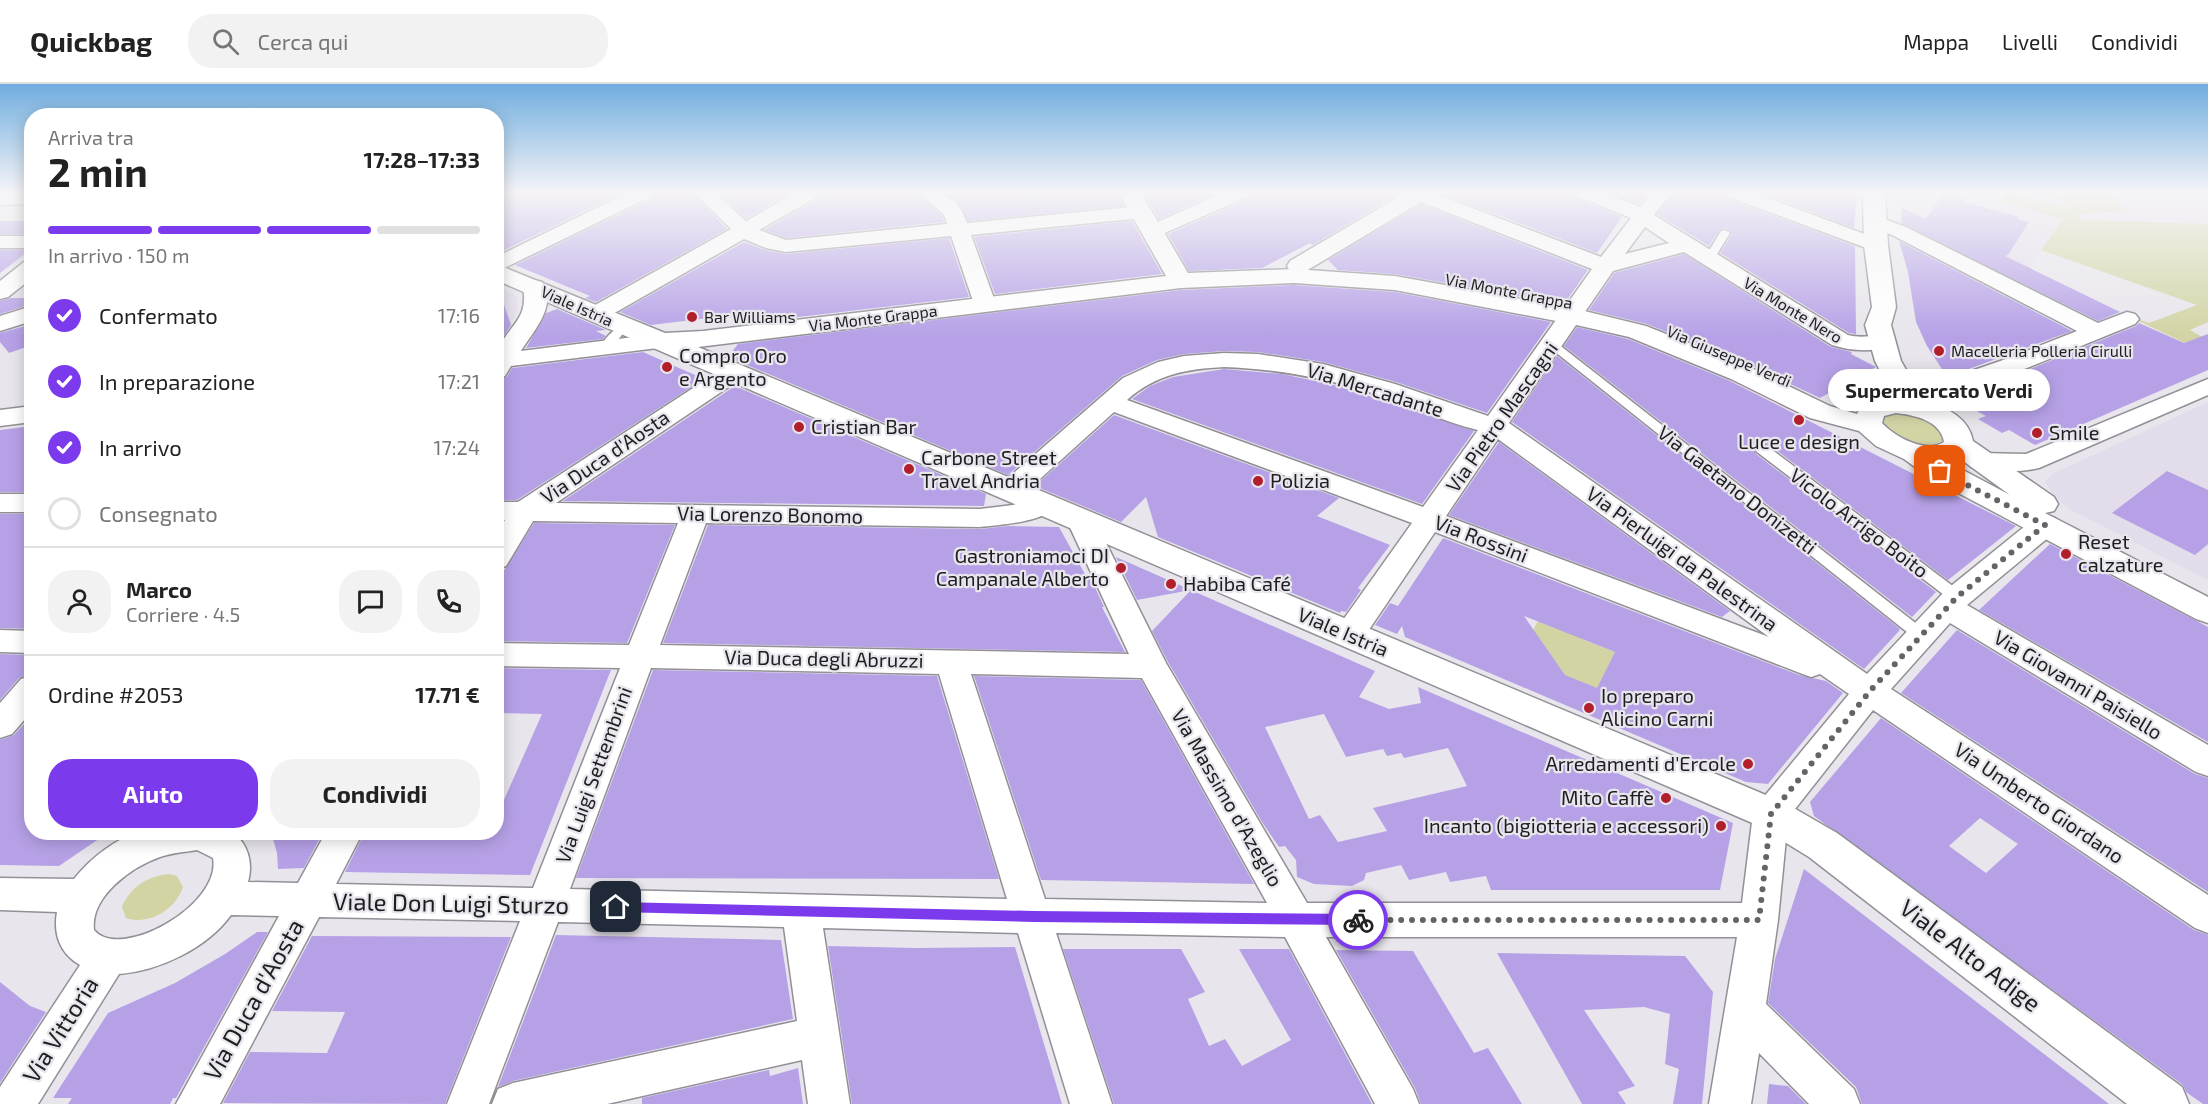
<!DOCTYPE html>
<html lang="it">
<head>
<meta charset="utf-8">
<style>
  body { margin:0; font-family:"Exo 2",sans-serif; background:#f2f2f2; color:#222; height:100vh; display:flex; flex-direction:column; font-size:22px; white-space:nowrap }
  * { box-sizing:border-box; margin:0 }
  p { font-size:20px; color:#767676 }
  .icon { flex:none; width:33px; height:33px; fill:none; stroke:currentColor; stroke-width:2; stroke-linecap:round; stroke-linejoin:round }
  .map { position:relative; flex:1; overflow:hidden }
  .details { position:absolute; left:24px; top:24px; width:480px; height:732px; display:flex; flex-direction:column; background:#fff; border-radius:24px; box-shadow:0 3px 15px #0003 }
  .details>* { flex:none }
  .pin { position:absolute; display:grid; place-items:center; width:51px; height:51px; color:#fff; margin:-26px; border-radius:12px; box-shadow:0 3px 9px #0006 }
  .courier { position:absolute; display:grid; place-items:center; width:60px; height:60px; margin:-30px; border:4px solid #7c3aed; border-radius:50%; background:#fff; color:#222; box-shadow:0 2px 8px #0007 }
  .bubble { position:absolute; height:42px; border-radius:21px; background:#fff; box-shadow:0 3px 15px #0003; font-size:20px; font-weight:700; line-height:42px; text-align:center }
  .head em { font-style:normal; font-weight:700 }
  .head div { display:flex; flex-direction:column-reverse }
  .head { display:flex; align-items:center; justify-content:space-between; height:102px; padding:0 24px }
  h1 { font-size:39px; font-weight:700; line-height:45px }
  .bar { display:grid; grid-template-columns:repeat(4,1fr); gap:9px 6px; align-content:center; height:72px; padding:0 24px }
  .bar i { height:8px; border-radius:4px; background:#e0e0e0 }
  .bar .selected { background:#7c3aed }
  .bar p { grid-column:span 4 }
  .line { display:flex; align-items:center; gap:15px; padding:0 24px; border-top:2px solid #e0e0e0 }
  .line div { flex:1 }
  .round { display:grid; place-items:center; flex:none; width:63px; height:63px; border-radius:24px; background:#f2f2f2 }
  ol { padding:0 24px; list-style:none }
  li { display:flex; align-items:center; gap:18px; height:66px }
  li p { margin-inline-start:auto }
  li .icon { padding:6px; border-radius:50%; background:#7c3aed; color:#fff; stroke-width:4 }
  li:last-child { color:#767676 }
  li i { width:33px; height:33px; border:3px solid #e0e0e0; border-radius:50% }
  .button { display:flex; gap:12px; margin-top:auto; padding:12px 24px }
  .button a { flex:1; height:69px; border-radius:24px; background:#7c3aed; color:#fff; font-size:24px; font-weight:700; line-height:69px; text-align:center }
  .button a+a { background:#f2f2f2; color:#222 }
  header { display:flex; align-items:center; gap:36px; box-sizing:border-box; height:84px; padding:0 30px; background:#fff; border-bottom:2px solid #e0e0e0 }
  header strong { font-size:28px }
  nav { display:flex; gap:33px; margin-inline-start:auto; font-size:21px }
  .search { width:420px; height:54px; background:#f2f2f2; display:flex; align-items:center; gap:15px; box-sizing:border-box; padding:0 21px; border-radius:24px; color:#767676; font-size:22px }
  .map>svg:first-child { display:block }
  .built { fill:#e3ddeb }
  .green { fill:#d2d4a4 }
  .building { fill:#b6a1e7; fill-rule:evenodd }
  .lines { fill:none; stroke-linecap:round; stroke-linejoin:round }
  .lane-casing { stroke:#929096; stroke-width:3 }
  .street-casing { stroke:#929096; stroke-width:3 }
  .secondary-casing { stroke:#929096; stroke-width:3 }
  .lane { fill:#fff; fill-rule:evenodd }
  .street { fill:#fff; fill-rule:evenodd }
  .secondary { fill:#fff; fill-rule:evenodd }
  .route { fill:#7c3aed }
  .done { stroke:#656367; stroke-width:6; stroke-dasharray:0 10.8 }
  .poi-dot { fill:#b11e2c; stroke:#e8e6ec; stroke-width:2 }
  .labels { text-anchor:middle; stroke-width:4.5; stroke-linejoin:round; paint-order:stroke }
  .far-street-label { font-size:16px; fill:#1e1d20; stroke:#e8e6ec }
  .far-poi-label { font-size:16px; fill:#1e1d20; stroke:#e8e6ec; text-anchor:start }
  .poi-label { font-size:20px; fill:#1e1d20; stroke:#e8e6ec; text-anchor:start }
  .street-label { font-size:20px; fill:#1e1d20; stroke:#e8e6ec }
  .near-street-label { font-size:24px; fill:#1e1d20; stroke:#e8e6ec }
</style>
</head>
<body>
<header>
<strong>Quickbag</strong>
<div class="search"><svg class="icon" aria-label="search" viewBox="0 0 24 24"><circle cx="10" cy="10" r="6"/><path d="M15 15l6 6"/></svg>Cerca qui</div>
<nav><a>Mappa</a><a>Livelli</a><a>Condividi</a></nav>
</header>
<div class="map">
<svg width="2208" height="1020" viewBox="0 0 2208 1020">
  <rect width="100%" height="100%" fill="#e8e6ec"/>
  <path class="built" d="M1899,109H1969L2063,135L2029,184L1899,123Z
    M2053,109H2208V140L2083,136Z
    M496,202L517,212L518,224L507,251L497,266Z
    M2208,318V496L2069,425L2055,413L2045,398L2052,390Z"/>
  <path class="green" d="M2006,109L2066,122L2053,109H2109L2129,127L2076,130L2083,136L2208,140V238L2190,246L2202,253L2185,259L2122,229L2149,239L2197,221L2041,166L2063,135L2001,118Z
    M1898,328L1918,331L1942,345L1944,355C1929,371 1877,352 1885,333Z
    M1542,529L1573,541L1584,556L1615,568L1595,609L1565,591L1533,546Z
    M169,790L177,792L183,803C176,825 149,842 126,834L122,823C130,803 148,792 169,790Z"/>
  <path class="building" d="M496,109H622L496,170Z
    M655,109H692L727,145L596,218L585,214L590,212L515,181L651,115Z
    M719,109H790L746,134Z
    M822,109H918L942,132L944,138L786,154L764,146L818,115Z
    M943,109H1022L1027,113L1041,109H1117L1124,122L968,137L956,117Z
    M1144,109H1217L1159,135Z
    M1252,109H1400L1313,161L1310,159L1262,184L1189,187L1168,150L1248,115Z
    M1440,109H1574L1578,115L1622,133L1597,169Z
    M1611,109H1648L1639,120Z
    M1673,109H1724L1728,115L1855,162L1856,250L1849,249L1720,169L1732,150L1731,147L1726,144L1720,145L1709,162L1657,130Z
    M1762,109H1857L1854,144Z
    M1944,109L1966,116L1964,118L2019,133L2018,135L2029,138L2008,171L2005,172L2120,228L2098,237L1901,139L1902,124L1926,135Z
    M1421,120L1588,186L1564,220L1395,190L1338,186L1328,176Z
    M0,137H32V150H0Z
    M1132,137L1162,190L995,210L974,153Z
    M949,154L969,213L756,238L766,227L651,241L620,228L744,158L765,166L786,170Z
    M1899,157L2072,247L1947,293L1927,262L1916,238L1908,188Z
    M0,166H30L0,189Z
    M1684,170L1831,263L1852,268L1851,270L1876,283L1820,314L1750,281L1647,240L1589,226L1614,189Z
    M1292,201L1395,208L1551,238L1487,329L1396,298L1323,278L1258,268L1224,267L1184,270L1157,276L1122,292L1008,391L728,273L738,260L1181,206Z
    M500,209L511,241L496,264V210Z
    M11,214H32V220L0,230V217Z
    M557,225L606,246L596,247L606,252L603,255L526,264L546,229Z
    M2139,239L2184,259L2208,250V286L2035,361L2009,346L2002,349L1978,335L1986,332L1973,325L1979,322L1958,310L2028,286L2136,242Z
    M32,240V261L9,269L0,258V249Z
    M1577,243L1628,255L1730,297L2016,442L1948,496L1768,360L1761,359L1754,363L1756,370L1936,508L1912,533L1564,262Z
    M643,268L704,295L517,416H496V296L507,293L512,284Z
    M1557,272L1900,545L1899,547L1864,585L1512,338Z
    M1224,285L1282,290L1339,302L1474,347L1422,420L1132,315L1150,302L1173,293Z
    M735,302L986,410L984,422L563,417Z
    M1114,331L1339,414L1317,432L1390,461L1358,504L1361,506L1346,528L1341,527L1340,529L1158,453L1146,413L1121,438L1035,402Z
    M32,342V408H0V346Z
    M1499,358L1730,527L1722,533L1449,431Z
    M2167,387L2208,406V460L2195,471L2112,429Z
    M0,430H32V545L0,544Z
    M534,439L675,441L627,559L496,557V499Z
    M708,441L980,445L1008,442L1059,443L1086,492L1089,490L1104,523H1102L1125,568L663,559Z
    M1443,454L1799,591L1826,597L1843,609L1768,700L1746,698L1405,553L1402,542L1397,550L1375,541L1390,519L1398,522ZM1524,532L1615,568L1597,604L1565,591Z
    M2050,460L2208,543V658L1979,526Z
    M1116,473L1375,587L1359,613L1389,625L1421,619L1418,603L1733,739L1720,806H1491L1486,792L1450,798L1446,788L1409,796L1401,781L1366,789L1364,796L1352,802L1314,800L1297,793L1296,776L1285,762L1279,763L1262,738L1168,578L1152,547L1191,506L1137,516ZM1324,630L1346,673L1383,665L1387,672L1401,669L1404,674L1448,664L1467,702L1373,724L1387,747L1338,758L1320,731L1309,735L1265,643Z
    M1957,546L2195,690L2208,694V808L1901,609Z
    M0,570L32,571V590L19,594L0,616Z
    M496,584L611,586L530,791L345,788L365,748H496V734L542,630L496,629Z
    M653,586L937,592L999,795L576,794Z
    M974,592L1141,596L1254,800L1041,796Z
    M32,631V748H109L59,782L0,781V656L14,651Z
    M1881,634L2194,846L2208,851V1020H2203L2186,1008L2183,1001L1814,732L1810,718ZM1980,734L2018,760L1986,789L1949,762Z
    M271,748H323L304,784L278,785L277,769Z
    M1804,785L2109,1020H1862L1856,1003L1768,919L1775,875Z
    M257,848H268L176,1014H173L170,1020H68L72,1014H53L108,929L175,899L225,870Z
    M556,851L781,856L793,935L513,997L498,1003Z
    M312,852L511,853L445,1020L223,1019L250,968L327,969L345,928L272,927Z
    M828,862L916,864L1015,863L1062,1020H852Z
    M1063,865H1181L1205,908L1188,915L1209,962L1225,955L1242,982L1291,956L1239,865H1289L1372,1020H1114Z
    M1336,866L1413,867L1474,969L1488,964L1522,1020H1421L1415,1004Z
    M1497,869L1685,872L1713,908L1702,1020H1673L1679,985L1665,980L1670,930L1644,923L1584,926L1635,1002L1618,1008L1626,1020H1582Z
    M0,898L30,922L46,928L0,999Z
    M798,984L803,1020H642V1014L769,986L770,992Z
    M1769,1000L1788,1002L1806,1020H1767Z"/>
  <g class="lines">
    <defs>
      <path id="lane" d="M1725,146L1730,149L1714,175L1713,177H1705L1704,175L1721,147Z
        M619,244L623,245L625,247L609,267H601C599,260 612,246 619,244Z
        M1553,256L1927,548L1930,552L1927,556H1917L1549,263V257Z
        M1762,361L1767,362L1962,509L1965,513L1962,517H1952L1757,368L1755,365Z"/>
      <path id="street" d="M627,109H653L650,113L496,188V173Z
        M694,109H715L746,137L795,109H820L817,113L759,146L786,156L947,140L944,131L920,109C945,109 958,113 967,139L1142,122L1149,124L1152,128L1149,132L1142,134L971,151L996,220L993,225L985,227L977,225L974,220L951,152L786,168L766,164L744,155L604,235L596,237L588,235L585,230L588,225L731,145Z
        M1223,109H1250L1247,113L1160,151L1153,153L1146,151L1143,147L1146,143Z
        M1405,109H1433L1601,173L1631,134L1579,113L1576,109H1605L1640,123L1651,109H1671L1654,131L1848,251C1862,255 1875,250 1889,253L1893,258L1889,263C1868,268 1852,267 1832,261L1684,168L1613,187L1509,339L1867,590L1946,506L2035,434L2045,432L2055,434L2059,441L2055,448L1967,521L2208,661V692L2196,688L1950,539L1891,605L2208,811V849L2195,844L1873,626L1788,734L1778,836L1766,920L1854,1005L1860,1020H1809L1759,969L1751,1020H1709L1737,853H1326L1413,1005L1419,1020H1375L1285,853L1056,849L1112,1020H1070L1018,849L823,844L850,1020H808L802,976L607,1020H492L498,1005L513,999L797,937L784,843L558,838L489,1020H447L520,837L319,833L220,1020H176L279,832L231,831C207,864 159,887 119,890L38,1020H0V1003L80,881C60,870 53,850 57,828L0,826V794L74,795C89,776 117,752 143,748C172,745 203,748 232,748C249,760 253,780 248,798L298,799L326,748H363L336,800L533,804L620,584L496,582V559L629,561L678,439L533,437L506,482L496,485V450L505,436H496V418H518L724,284L733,282L742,284L745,289L742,294L556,419L980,425L1013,421L1043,412L1053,415L1057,421C1046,438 1000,441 980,443L706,439L660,561L1129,570L1067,437L1071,431L1081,428L1091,431L1095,437L1166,579L1307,819H1742L1753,730L1758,720L1849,610L1820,590L1811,593L1800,589L1435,448L1360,559L1349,562L1338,559L1333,551L1338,543L1412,439L1114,328L1020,413L1010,416L1000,413L996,407L1000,401L1123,294L1158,278L1184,272L1224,269L1258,270L1323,280L1395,300L1488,332L1592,185L1421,118L1306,187L1298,189L1290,187L1287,182L1290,177ZM1645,143L1669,159L1625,170ZM1224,283C1277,285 1327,294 1378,311C1411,322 1444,338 1478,346L1423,423L1127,316C1156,290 1187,285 1224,283ZM1498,355L1769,553L1446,432ZM651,584L939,590L1007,815L570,805ZM971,590L1142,594L1267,819L1045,815ZM197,766L213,774C222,821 120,878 94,846C90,813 131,783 160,773C171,769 185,768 197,766Z
        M1726,109H1755L1883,157L1887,161L1883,165L1876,167L1869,165L1729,113Z
        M1876,132L1906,143L2098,239L2127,228L2135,230L2139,235L2135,240L2027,284L1937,315L1928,317L1919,315L1916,310L1919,305L2009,274L2077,247L1892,151L1869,142L1866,138L1869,134Z
        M0,152H32V164H0Z
        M32,177V194L8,213L0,215V197L24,178Z
        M534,196L542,198C558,222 533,247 521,267L658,250L666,252L670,257L666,262L658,264L511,282L505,292L496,294C496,286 494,273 498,266C509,240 529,236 523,203L526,198Z
        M32,222V237L0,247V232Z
        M2208,295V311L2039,384C2019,389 1991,388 1971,383L1967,377L1971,371L1980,369L2026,370Z
        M32,322V338L0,342V326Z
        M0,410H32V428H0Z
        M0,546L32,547V569L0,568Z
        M32,592V627L12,650L0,654V619L21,595Z"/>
      <path id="secondary" d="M0,109H32V120L0,121Z
        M1119,109H1141L1188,189L1294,185L1395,192L1572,224L1646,242L1749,283L1830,322L1857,330C1864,316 1877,314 1892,313V310L1875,277L1865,241L1872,223L1864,161L1863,109H1885L1888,161L1896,223L1891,241L1901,277L1920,310L1919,316C1942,321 1968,331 1973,357L2054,413L2058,420L2054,427L2045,429L2208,513V539L2196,535L1930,394L1904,375L1876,362L1859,347L1810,334L1731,295L1629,253L1572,240L1395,206L1294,199L1181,204L698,263L1785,719L1837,749L2182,1003L2189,1020H2127L1809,773L1757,741L496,196V180L665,249L703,247L1166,192ZM1896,329C1915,331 1941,337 1944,358C1926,370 1895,353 1882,339L1884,332ZM1959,374L2010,411L1946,377Z"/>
    </defs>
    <use href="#lane" class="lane-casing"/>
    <use href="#street" class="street-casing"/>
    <use href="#secondary" class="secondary-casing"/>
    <use href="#lane" class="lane"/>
    <use href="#street" class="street"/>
    <use href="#secondary" class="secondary"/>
  </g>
  <linearGradient id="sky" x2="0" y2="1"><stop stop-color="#70ade0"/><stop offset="0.43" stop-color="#f5f4f6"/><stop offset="1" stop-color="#f5f4f6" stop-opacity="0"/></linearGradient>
  <rect width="2208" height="252" fill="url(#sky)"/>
  <path class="route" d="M616,818L1034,827L1358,830L1364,836L1358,841L1034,838L616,828L610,823Z"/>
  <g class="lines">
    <path class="done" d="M1358,836H1759L1771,730L1870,607L1957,513L2045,441L1940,387"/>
  </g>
  <g class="poi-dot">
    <circle cx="692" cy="233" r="6"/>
    <circle cx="1939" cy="267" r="6"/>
    <circle cx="667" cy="283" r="6"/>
    <circle cx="1799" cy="336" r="6"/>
    <circle cx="799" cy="343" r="6"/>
    <circle cx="2037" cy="349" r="6"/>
    <circle cx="909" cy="385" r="6"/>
    <circle cx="1258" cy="397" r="6"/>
    <circle cx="2066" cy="470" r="6"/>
    <circle cx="1121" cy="484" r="6"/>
    <circle cx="1171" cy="500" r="6"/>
    <circle cx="1589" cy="624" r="6"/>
    <circle cx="1748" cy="680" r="6"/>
    <circle cx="1666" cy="714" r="6"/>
    <circle cx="1721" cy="742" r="6"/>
  </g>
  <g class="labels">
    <g class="far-street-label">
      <text transform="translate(1509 207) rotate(11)" y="6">Via Monte Grappa</text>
      <text transform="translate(577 222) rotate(24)" y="6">Viale Istria</text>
      <text transform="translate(1793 226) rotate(31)" y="6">Via Monte Nero</text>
      <text transform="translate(873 234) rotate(-7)" y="6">Via Monte Grappa</text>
      <text transform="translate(1729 272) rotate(23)" y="6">Via Giuseppe Verdi</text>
    </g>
    <g class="far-poi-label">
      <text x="704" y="239">Bar Williams</text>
      <text x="1951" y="273">Macelleria Polleria Cirulli</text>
    </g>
    <g class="poi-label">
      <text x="679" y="279">Compro Oro<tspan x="679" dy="23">e Argento</tspan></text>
      <text x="811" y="350">Cristian Bar</text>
      <text x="2049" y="356">Smile</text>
      <text x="1799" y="365" text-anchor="middle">Luce e design</text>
      <text x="921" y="381">Carbone Street<tspan x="921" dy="23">Travel Andria</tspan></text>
      <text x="1270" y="404">Polizia</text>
      <text x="2078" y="465">Reset<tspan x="2078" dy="23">calzature</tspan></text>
      <text x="1109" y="479" text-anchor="end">Gastroniamoci DI<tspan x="1109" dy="23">Campanale Alberto</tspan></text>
      <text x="1183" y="507">Habiba Café</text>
      <text x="1601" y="619">Io preparo<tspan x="1601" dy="23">Alicino Carni</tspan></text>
      <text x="1736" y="687" text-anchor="end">Arredamenti d'Ercole</text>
      <text x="1654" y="721" text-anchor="end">Mito Caffè</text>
      <text x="1709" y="749" text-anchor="end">Incanto (bigiotteria e accessori)</text>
    </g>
    <g class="street-label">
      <text transform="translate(1375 306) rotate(17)" y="7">Via Mercadante</text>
      <text transform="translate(1502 333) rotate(-55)" y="7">Via Pietro Mascagni</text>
      <text transform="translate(605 373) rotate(-34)" y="7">Via Duca d'Aosta</text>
      <text transform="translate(1737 406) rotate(38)" y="7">Via Gaetano Donizetti</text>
      <text transform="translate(770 431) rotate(1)" y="7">Via Lorenzo Bonomo</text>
      <text transform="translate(1859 439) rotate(37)" y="7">Vicolo Arrigo Boito</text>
      <text transform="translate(1481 455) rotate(21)" y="7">Via Rossini</text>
      <text transform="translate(1682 475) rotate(36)" y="7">Via Pierluigi da Palestrina</text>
      <text transform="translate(1343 548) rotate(23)" y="7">Viale Istria</text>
      <text transform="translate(824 575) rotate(1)" y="7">Via Duca degli Abruzzi</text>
      <text transform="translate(2078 601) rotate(31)" y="7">Via Giovanni Paisiello</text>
      <text transform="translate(594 691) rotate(-70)" y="7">Via Luigi Settembrini</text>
      <text transform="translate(1227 714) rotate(60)" y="7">Via Massimo d'Azeglio</text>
      <text transform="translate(2039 719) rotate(34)" y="7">Via Umberto Giordano</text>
    </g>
    <g class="near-street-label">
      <text transform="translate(451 820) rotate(1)" y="8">Viale Don Luigi Sturzo</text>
      <text transform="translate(1970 872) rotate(37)" y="8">Viale Alto Adige</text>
      <text transform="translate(254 916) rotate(-61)" y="8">Via Duca d'Aosta</text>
      <text transform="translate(61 946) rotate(-58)" y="8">Via Vittoria</text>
    </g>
  </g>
</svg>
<div class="pin" style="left:1940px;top:387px;background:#ea580c"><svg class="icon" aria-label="bag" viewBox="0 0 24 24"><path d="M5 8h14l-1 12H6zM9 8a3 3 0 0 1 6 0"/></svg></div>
<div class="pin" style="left:616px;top:823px;background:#1f2937"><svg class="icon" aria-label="home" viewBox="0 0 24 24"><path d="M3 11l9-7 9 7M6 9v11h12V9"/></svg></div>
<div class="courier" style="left:1358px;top:836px"><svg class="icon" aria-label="bike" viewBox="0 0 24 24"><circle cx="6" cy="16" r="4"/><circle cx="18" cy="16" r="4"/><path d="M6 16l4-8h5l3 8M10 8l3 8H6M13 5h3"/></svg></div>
<div class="bubble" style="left:1828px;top:285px;width:222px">Supermercato Verdi</div>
<section class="details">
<div class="head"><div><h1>2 min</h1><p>Arriva tra</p></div><em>17:28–17:33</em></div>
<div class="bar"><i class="selected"></i><i class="selected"></i><i class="selected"></i><i></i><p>In arrivo · 150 m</p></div>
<ol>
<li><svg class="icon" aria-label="check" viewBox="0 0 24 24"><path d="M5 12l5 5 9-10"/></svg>Confermato<p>17:16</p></li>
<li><svg class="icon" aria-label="check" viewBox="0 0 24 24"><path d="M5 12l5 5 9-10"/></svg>In preparazione<p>17:21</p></li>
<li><svg class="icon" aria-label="check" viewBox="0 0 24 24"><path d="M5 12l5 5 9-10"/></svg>In arrivo<p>17:24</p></li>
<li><i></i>Consegnato</li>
</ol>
<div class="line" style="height:108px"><a class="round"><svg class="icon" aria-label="person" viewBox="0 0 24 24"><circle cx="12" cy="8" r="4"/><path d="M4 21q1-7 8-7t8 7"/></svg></a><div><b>Marco</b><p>Corriere · 4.5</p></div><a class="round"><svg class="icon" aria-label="chat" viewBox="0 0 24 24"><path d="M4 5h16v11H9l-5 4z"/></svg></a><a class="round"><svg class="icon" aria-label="phone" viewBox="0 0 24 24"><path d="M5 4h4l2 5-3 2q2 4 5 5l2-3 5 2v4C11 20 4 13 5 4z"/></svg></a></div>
<div class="line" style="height:78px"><div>Ordine #2053</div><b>17.71 €</b></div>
<div class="button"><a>Aiuto</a><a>Condividi</a></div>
</section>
</div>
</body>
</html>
